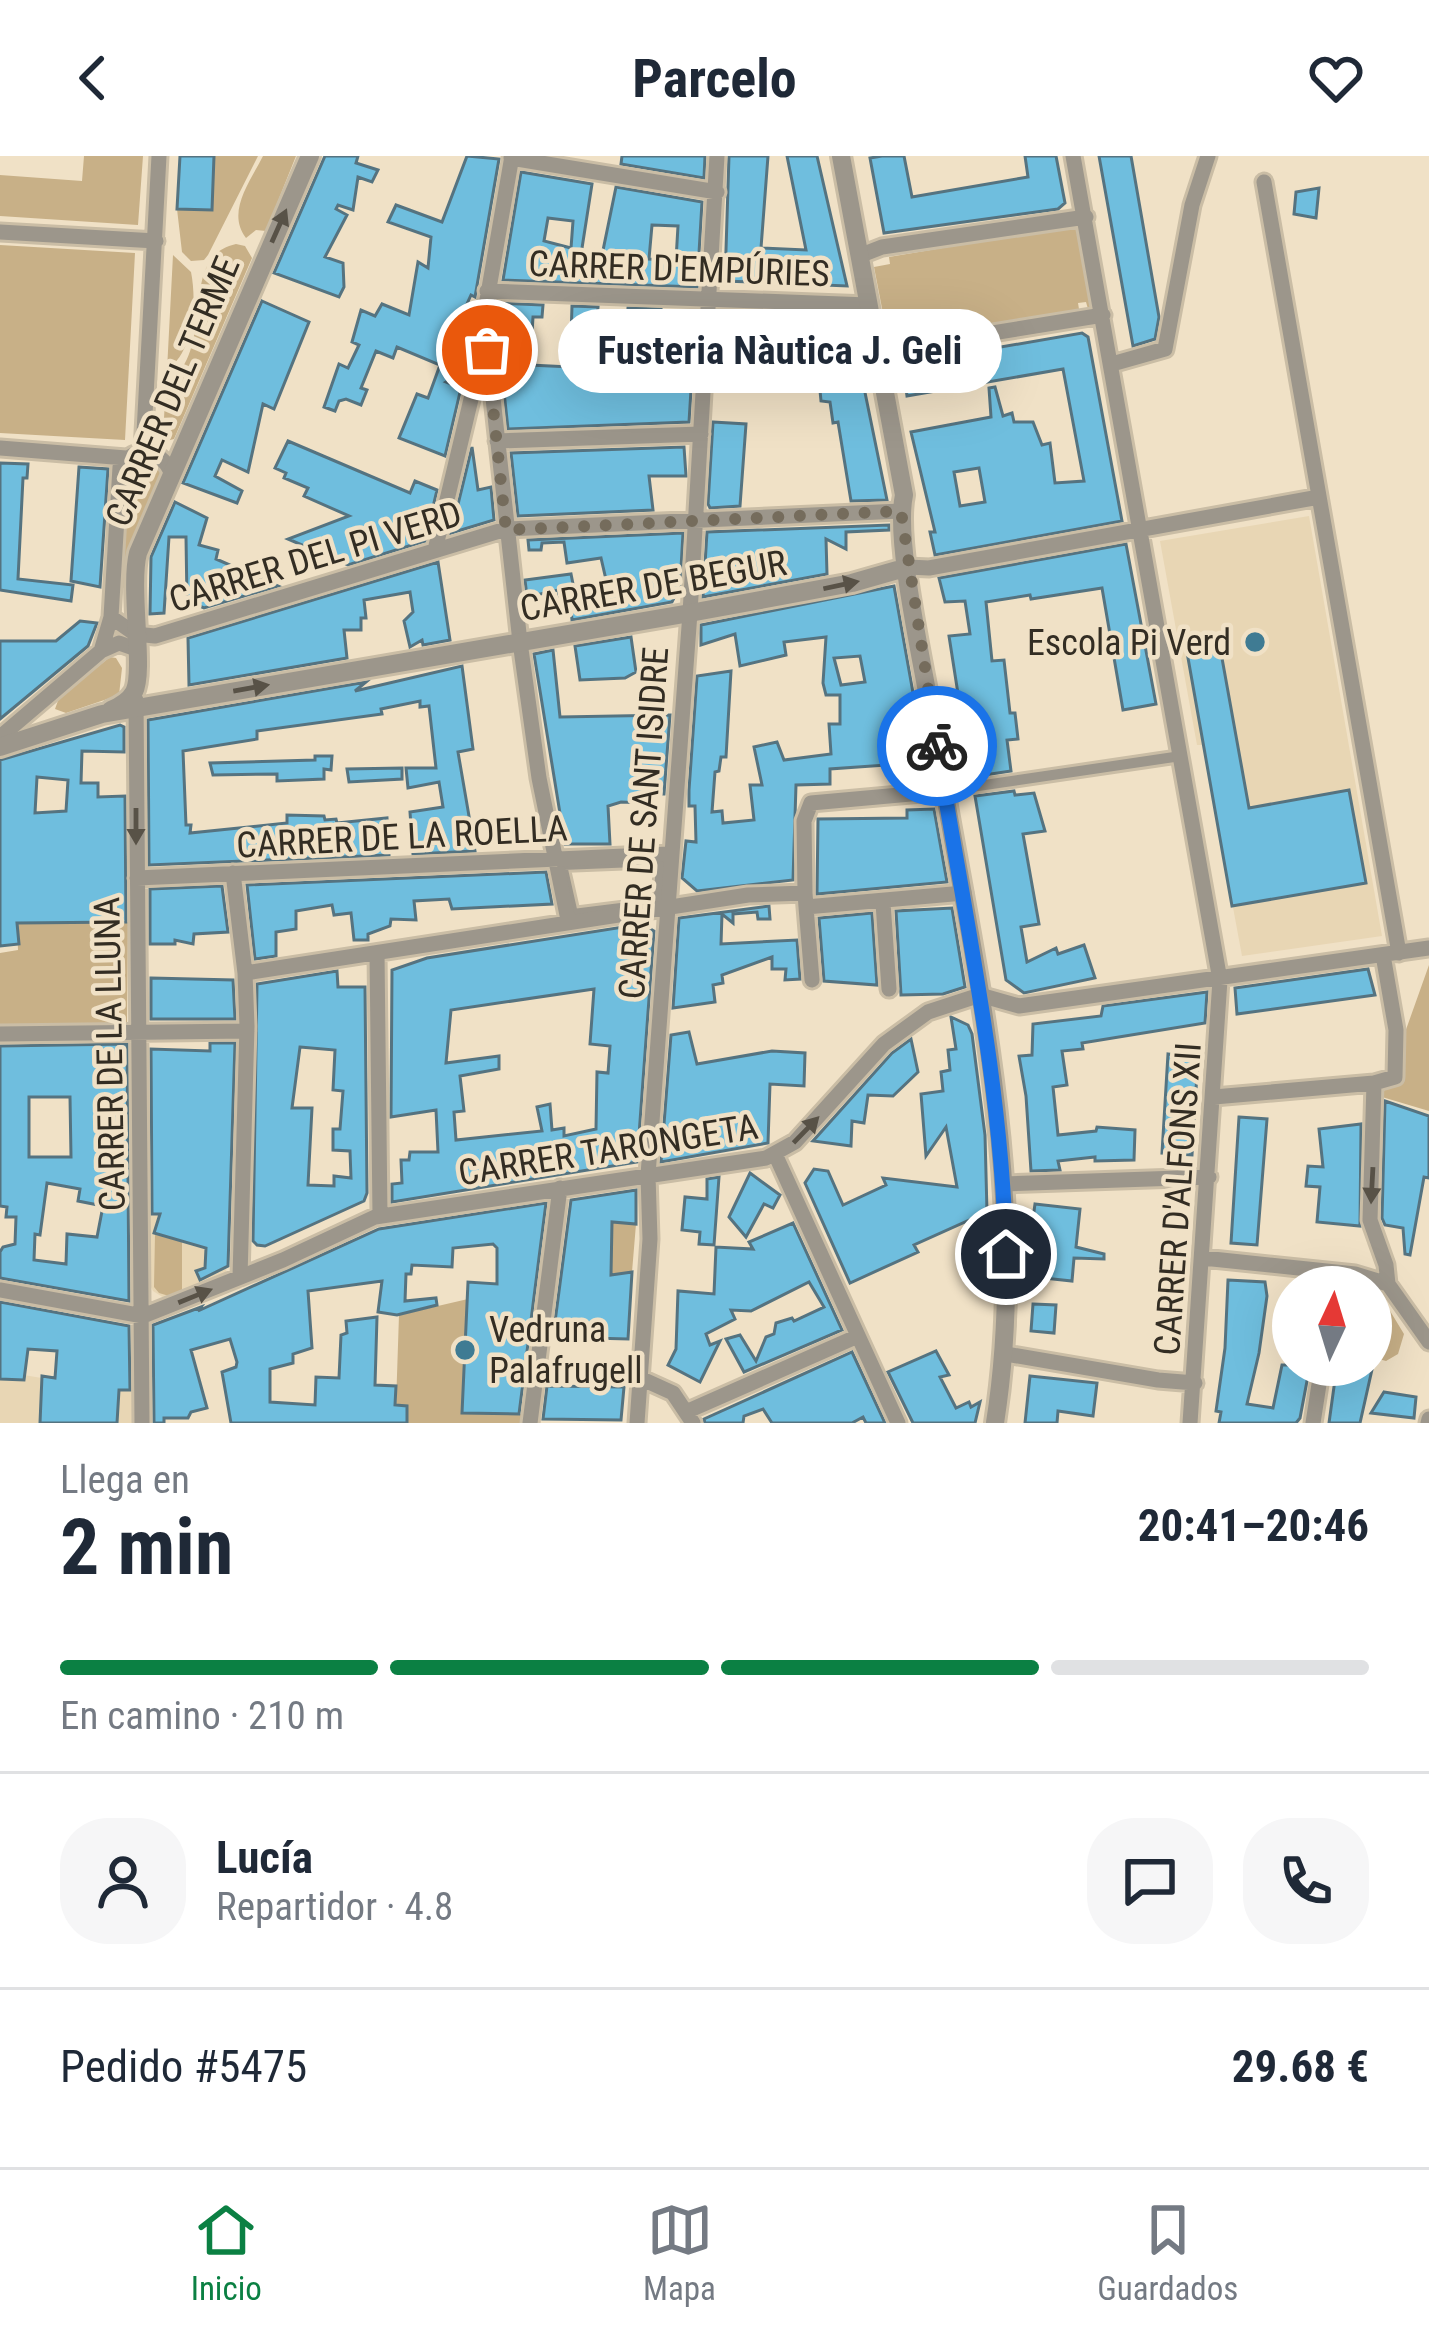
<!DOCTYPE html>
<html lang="es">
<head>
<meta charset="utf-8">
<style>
  body { margin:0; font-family:"Roboto Condensed",sans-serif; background:#f6f6f7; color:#1f2937; height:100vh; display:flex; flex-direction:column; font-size:45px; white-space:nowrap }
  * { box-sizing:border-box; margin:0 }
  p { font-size:39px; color:#747a83 }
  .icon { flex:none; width:66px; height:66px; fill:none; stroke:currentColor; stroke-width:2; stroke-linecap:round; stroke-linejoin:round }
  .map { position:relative; height:1267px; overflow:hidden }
  .side { display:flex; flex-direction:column; background:#fff; flex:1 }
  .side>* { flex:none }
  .needle { width:78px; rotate:4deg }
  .fabs { position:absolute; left:1272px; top:1110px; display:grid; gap:24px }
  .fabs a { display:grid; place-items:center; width:120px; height:120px; border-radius:50%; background:#fff; box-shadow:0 12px 48px #0002; font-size:60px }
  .pin { position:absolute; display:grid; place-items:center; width:102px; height:102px; color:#fff; margin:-51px; border:6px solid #fff; border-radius:50%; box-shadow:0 3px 12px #0007 }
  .courier { position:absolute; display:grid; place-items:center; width:120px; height:120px; margin:-60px; border:9px solid #1a73e8; border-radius:50%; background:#fff; color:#222; box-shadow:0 3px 15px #0007 }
  .bubble { position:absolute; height:84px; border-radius:42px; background:#fff; box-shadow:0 12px 48px #0002; font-size:39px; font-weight:700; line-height:84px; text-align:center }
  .headline em { font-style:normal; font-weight:700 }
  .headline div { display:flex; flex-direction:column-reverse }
  .headline { display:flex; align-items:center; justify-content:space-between; height:204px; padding:0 60px }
  h1 { font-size:78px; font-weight:700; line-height:90px }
  .bar { display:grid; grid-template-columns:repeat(4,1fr); gap:18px 12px; align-content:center; height:144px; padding:0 60px }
  .bar i { height:15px; border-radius:9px; background:#e0e1e3 }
  .bar .active { background:#0b8043 }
  .bar p { grid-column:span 4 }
  .line { display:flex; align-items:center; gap:30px; padding:0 60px; border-top:3px solid #e0e1e3 }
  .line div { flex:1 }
  .round { display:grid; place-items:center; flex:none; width:126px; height:126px; border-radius:48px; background:#f6f6f7 }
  header { display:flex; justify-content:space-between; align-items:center; height:156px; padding:0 60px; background:#fff; font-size:54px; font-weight:700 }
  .dock { display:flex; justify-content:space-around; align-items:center; height:168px; border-top:3px solid #e0e1e3; background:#fff; font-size:33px; color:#747a83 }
  .dock a { display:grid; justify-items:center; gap:6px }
  .dock .active { color:#0b8043 }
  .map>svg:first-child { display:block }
  .built { fill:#e8d6b4 }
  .green { fill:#c8b087 }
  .building { fill:#6fbede; stroke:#557380; stroke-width:3; fill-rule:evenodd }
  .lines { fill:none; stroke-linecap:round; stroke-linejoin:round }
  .pedestrian-casing { stroke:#cabda5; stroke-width:16 }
  .minor-casing { stroke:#cabda5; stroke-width:21 }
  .tertiary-casing { stroke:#cabda5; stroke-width:24 }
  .pedestrian { stroke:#9c968b; stroke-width:10 }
  .minor { stroke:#9c968b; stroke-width:15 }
  .tertiary { stroke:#9c968b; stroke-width:18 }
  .oneway { fill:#585247 }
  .done { stroke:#756c5c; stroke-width:12; stroke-dasharray:0 21.6 }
  .route { stroke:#1a73e8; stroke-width:15 }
  .poi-dot { fill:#3f7b93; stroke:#f0e1c6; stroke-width:4.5 }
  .labels { text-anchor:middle; stroke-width:9; stroke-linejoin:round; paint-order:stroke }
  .street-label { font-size:36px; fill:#332d23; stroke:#f0e1c6 }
  .poi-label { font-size:36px; fill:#332d23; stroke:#f0e1c6; text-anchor:end }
</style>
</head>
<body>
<header><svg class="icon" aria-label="back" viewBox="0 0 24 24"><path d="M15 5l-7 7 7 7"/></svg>Parcelo<svg class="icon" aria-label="heart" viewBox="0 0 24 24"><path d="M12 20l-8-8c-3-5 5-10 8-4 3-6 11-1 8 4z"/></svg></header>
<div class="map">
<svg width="1429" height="1267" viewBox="0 0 1429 1267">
  <rect width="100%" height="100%" fill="#f0e1c6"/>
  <path class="built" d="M1309,360L1382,780L1242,800L1203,589H1197L1160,385Z
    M147,1037L230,1044L226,1118L175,1141L164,1142L153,1135L147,1123Z
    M0,1215L113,1234H142V1267H0Z"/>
  <path class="green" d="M84,0H143L138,69L0,60V19L82,25Z
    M214,0H258L208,99L204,104L191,105L182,96L177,53H211Z
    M263,0H296L266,75L256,74L246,82C226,56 250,26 263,0Z
    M1078,69L1092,150L1088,153L1086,146L1078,147L1079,153L905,185L903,177H898L899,187L888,183L874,111L890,108L889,101Z
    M236,88L245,90L252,102L174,283L166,285L163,279L166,228C219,194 175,101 236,88Z
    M0,89L135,97L125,284L0,277Z
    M173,99L191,116C197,146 194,196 167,214Z
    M140,302L150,303L165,315L126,432L118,431L126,311Z
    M110,501L116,502L122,512L119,539L66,557L55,553L59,542Z
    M128,766L127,867L0,869V797L18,794L17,767Z
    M1429,809V955L1382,941Z
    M612,1066L636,1068L632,1116L600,1120L598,1099L612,1097Z
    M155,1079L179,1081L182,1085V1134L169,1140L159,1137L154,1131Z
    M1371,1134L1384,1145L1404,1178L1398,1198L1386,1205L1371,1201Z
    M468,1143L462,1256L524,1258L523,1267H407V1250L396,1249L399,1159Z"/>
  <path class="building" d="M180,0H214L212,54L177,53Z
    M325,0H358L356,7L378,14L372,26L358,21L353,54L338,49L336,53L347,59L325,101L343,107L344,131L339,141L274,117Z
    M467,0L499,3L475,141L471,139L457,170L474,176L472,188L466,214L446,226L461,232L445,300L399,282L417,238L428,242L440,209L397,191L393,202L376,195L361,232L367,234L361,249L346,243L339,245L335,255L324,251L339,208L348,212L359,189L352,186L361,154L375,160L382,148L409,159L418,106L428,112L431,81L388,66L396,49L442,66Z
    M622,0H705L704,22L621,8Z
    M729,0H768L761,92L806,94L787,0H817L847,130L725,125Z
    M882,0H904L912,41L1028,21L1025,0H1056L1065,47L1058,53L884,77L870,2Z
    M1099,0H1131L1159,161L1155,183L1133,190Z
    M521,16L592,28L580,105L600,109L616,31L702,46L697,131L503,124ZM548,62L573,65L571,92L544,85ZM652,69L678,70L676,104L649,103Z
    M1319,32L1316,62L1294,58L1296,36Z
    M262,145L309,166L274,253L263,248L248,316L222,304L215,320L242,335L237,347L183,327Z
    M499,147L543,149L542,161H533L530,209L570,211L572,150L598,151L594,204L607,206V214L692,218L689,266L508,273L496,161Z
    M628,152L661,153L659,188L626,187Z
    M720,166L852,173L887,344L851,345L838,266L833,267L830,246L821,245L817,203L760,201L759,213L750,215L717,210Z
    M1082,177L1088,181L1122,365L935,399L930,376H935L911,276L991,261L989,232L995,231L1003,260L1012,257L1014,266H1033L1042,289L1050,287L1055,327L1084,325L1063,213L907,240L904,217L911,215L909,207ZM979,312L985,346L960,350L954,316Z
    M713,266L746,268L740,350L710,352L708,348Z
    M288,285L410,337L415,325L437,334L425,385L348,409L288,383L349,360L304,340L308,332L284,322L286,317L275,312Z
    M472,291L478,334L491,331L494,364L451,377Z
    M684,291L686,320H649L653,354L518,360L511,297Z
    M0,307L28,308L27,322H23L18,423L73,429L71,445L0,434Z
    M79,311L108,313L100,431L71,425Z
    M175,346L207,362L199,389L218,394L216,403L278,430L204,452L187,445L186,381H169L164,457L150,458L151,401Z
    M889,369V374L846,376V393L826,383L827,418L703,441L707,376Z
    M683,377L680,430L672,446L572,464L570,444L560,445L558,434L527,441L525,424L571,418L574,433L607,428L601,402L567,407L564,386L542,387L541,394H529L528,384Z
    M1126,388L1156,548L1123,554L1102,432L1031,443L1030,439L986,446L992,505L1004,504L1010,557H1015L1018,583L1007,584L1011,615L971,621L949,480L970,478L965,445L945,446L939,422Z
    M438,406L450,484L423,489L422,484L410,491L404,465L413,456L410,436L364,444L366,462H361V474H344L347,502L189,529L188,482Z
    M894,430L920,576H915L917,610H926L927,624L902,626L900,608L830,613V628L796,629L793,724L697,735L682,722L686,685L696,686L695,650H689V634L697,520L731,515L726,601H721L719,615L715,616L712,656L722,655L723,667L754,664L750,629H762L754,591L777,586L784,604L831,598L829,568H840V539H826L823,527L826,481L784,486L786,499L740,510L735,478L701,489V469ZM860,500L865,526L841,529L834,502Z
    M80,465L97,467L88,490L0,563V485H56Z
    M1218,480L1249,652L1349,634L1366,727L1232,750L1185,485Z
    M631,481L636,516L625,522L580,524L575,490Z
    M553,494L560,561L670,559L664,638H643L644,647L621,646L608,650L610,688H565L534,498Z
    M462,510L473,593L458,596L475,695L413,698L410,656L443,651L439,626L408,632L406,612H436L429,550L420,551V545L381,553L382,558L257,575V583L183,595L186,669H191L190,677L287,667V659L324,660L325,664L336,663L337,667L387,662L389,699L149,709L148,564L366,526L355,535Z
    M120,569L124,571V596L82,595L81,627H98V641L125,640L126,766L17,767L19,788L0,790V604ZM37,621L68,624L66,655L35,657Z
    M315,600H332L331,614L324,613V623L277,625V618L213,619L210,607L315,604Z
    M402,612V623L349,626L347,613Z
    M1014,635L1015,639L1034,637L1045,675L1023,678L1039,768L1021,771L1027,806L1056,792L1058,798L1084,789L1095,822L1024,837L1006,824L975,640Z
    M934,653L947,726L817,738L818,663L907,662V654Z
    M546,716L552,748L452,753L449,743L414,745L416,764L391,763L390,770L368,778V784H354L351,757L334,759L332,749L296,755V773L276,776V800L255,803L247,729Z
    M222,730L228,776L194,778L193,788L175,784V788H150V733Z
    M769,750L770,763H758L757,756L733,758V767L722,758L721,788L797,784L800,823L785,824L786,813H772V801L722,819L723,827L713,829L715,846L673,852L679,762Z
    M952,752L965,831L943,838L901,839L896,755Z
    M872,757L877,829L824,825L819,762Z
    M642,768L654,775L637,1006L392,1046V1028L402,1027L401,1004H409L410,996H438L436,954L391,961L392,814L427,802ZM594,833L590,888L610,890L608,917L597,916L596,973L564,980V972L552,974L550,948L537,951L542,975L456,984L454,956L464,955L460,920L499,913V900L446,907L451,854Z
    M1368,813L1375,839L1237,858L1235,832Z
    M337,815L338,831H365L367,1037L364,1045L265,1090L257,1089L253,1085L257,828ZM300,891L335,894L333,934L343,935L340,973H333V994L350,995L351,1022L334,1020V1030L308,1029L312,952H292Z
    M151,822L233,824L235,863H151Z
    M1207,836L1205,867L1082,887L1083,893L1062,895L1067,929L1053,931L1058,979L1096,975L1097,971L1135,974L1134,1004L1095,1005V1001L1058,1005L1060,1014L1031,1015L1026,940L1019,900L1032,899L1033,868L1101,860L1103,850Z
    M951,861L968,869L972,878L985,979L987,1056L914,1089L918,1096L850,1127L805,1027L814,1013L828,1015L843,1049L886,1029L883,1022L957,1031L946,971L926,1000L921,938L943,935L941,916L950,914L948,894L956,893Z
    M689,876L697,908L772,895L805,897L804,930L770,928L768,987L661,1006L671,879Z
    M911,883L918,916L893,940L868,939L864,967L852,965L851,990L813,985L892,897Z
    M210,887H235L228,1110L200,1124L196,1115L205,1112L206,1092L154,1077L160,1058H152L151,893L210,895Z
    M127,888L129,1145L0,1122V1096L3,1091L15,1088L16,1061H6L7,1051L0,1050V890ZM29,941H70L71,1001H29ZM47,1027L80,1033L78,1045L103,1050L97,1081L67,1078L66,1108L34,1104L35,1078L40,1079Z
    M1168,898L1198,901L1192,999L1162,997Z
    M1385,945L1429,960V1022L1424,1021L1410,1099L1405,1098L1403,1072L1385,1069L1382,1062Z
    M1239,961L1267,963L1257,1089L1231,1087Z
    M1361,968L1360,1070L1317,1066L1320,1031L1306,1030L1308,1010L1323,1011L1319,973Z
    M750,1017L780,1039L773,1052L764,1048L746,1081L729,1061Z
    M719,1021L714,1089L699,1088L700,1076L682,1074L685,1041L707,1043V1023Z
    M636,1034V1068L612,1066L611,1119L632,1116L628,1183L553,1181L571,1044Z
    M546,1047L519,1258L462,1257L468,1126L497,1128V1092L493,1088L453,1092L452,1111L412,1109L411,1118H406L405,1145L436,1142L437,1149L397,1159L378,1156L382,1125L308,1135L312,1192L293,1198V1207L270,1213V1246L315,1249L316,1221L339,1222L341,1179L347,1177L346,1165L377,1161L375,1229L396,1230L395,1249L407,1250V1267H231L222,1216L236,1211L237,1206L230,1183L191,1194L207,1252L191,1256L188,1262H164V1267H154L153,1169L201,1151L198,1155L379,1073Z
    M1035,1048L1080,1053L1076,1091L1104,1098V1103L1074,1102L1072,1125L1034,1121L1031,1077Z
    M793,1067L842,1174L744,1216L726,1183L740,1179L756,1205L766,1181L774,1178L776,1167L792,1162L794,1165L824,1151L809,1126L751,1155L731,1154L735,1163L706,1178L710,1189L720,1185L700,1226L668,1209L676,1193L678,1135L714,1138L716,1091L753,1093L749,1086Z
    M1228,1124L1265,1126L1267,1140L1259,1197L1247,1248L1273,1252L1282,1209H1310L1300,1262L1296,1267H1219L1221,1256L1216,1255L1225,1192Z
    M0,1146L129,1170L130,1234H119L117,1267H40L42,1220L55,1222L57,1195L28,1193L24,1224L0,1223Z
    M1033,1148L1056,1149L1054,1177L1031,1175Z
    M936,1195L949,1219L940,1221L956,1252L969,1246L971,1251L980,1246L975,1267H913L888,1216Z
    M852,1196L885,1267H866L863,1261L852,1267H772L763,1253L744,1260L743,1267H705L704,1263Z
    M1337,1209H1373L1360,1267H1329Z
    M1030,1220L1097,1227L1093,1260L1058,1255L1057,1267H1025Z
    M547,1230L624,1231L621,1264L543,1263Z
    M1384,1236L1416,1241L1414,1262L1371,1257Z"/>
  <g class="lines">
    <defs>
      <path id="pedestrian" d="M944,635L1181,600
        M661,705L659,740L653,748L573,758L562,709Z"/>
      <path id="minor" d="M512,0L484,161L520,486L539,622L568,764
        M1073,0L1220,824L1190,1267
        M511,2L717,36
        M1264,26L1399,797
        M0,76L156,85
        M859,100L882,91L1086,61
        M487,135L868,149
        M875,196L1103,159
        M1112,208L1165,193L1192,49L1208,0
        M497,285L701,278
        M0,292L126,302
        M143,295L159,0
        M435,394L483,193
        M908,411L929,412L1319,341
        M111,461L135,478L155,480L506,373L901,355
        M101,495L111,461L120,311C135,289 160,292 171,316
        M136,544L142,1267
        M0,581L101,495L119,487L136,493
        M233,717L245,817L247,870L240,1121
        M137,722L669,698
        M805,737L804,665L811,647L944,635
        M883,747L889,833
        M806,751L812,824
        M377,797L380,1060
        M245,817L748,739L805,737L806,751L964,737
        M0,878L247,875
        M1374,927L1370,1064L1386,1109L1388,1128
        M1214,941L1374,927L1395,921L1396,874L1383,799
        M775,998L898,1267
        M1004,1028L1209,1021
        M1203,1102L1355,1118L1388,1128
        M1388,1128L1429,1186
        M0,1134L143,1160L283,1104L375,1061L766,1002L795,986L884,888L928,856L980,839L1019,850L1429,792
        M1006,1198L1158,1224L1195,1227
        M640,1222L673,1237L693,1267
        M688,1255L858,1180
        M530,1267L560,1032
        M637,1267L650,1083L648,1019L690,457L717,0
        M1313,1267L1322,1209
        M1428,1267L1429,1263"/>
      <path id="tertiary" d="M841,0L904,339C894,385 924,512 932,564C970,796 1032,1032 995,1267
        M111,554C120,550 129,545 134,536C145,516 129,431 138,397L310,0
        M0,591L102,558L690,457L852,427L908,411"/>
    </defs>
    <use href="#pedestrian" class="pedestrian-casing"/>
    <use href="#minor" class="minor-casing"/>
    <use href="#tertiary" class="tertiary-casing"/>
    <use href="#pedestrian" class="pedestrian"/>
    <use href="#minor" class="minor"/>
    <use href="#tertiary" class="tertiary"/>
  </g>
  <defs><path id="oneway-solid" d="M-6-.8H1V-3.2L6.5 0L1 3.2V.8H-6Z" transform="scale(3)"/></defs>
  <g class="oneway">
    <use href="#oneway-solid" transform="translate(279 70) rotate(-66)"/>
    <use href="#oneway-solid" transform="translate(841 429) rotate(-12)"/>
    <use href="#oneway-solid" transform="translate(251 532) rotate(-10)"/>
    <use href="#oneway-solid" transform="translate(136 670) rotate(90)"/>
    <use href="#oneway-solid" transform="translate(806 974) rotate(-46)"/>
    <use href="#oneway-solid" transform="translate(1372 1029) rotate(93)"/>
    <use href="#oneway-solid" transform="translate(195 1140) rotate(-22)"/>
  </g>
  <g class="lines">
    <path class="done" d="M487,194L506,374L901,355L937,590"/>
    <path class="route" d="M937,590C964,759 1002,926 1006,1098"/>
  </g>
  <g class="poi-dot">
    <circle cx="1255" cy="486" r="12"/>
    <circle cx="465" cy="1194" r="12"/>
  </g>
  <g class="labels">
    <g class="street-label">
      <text transform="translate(679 112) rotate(2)" y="13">CARRER D'EMPÚRIES</text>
      <text transform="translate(172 235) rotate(-67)" y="13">CARRER DEL TERME</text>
      <text transform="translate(315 400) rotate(-17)" y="13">CARRER DEL PI VERD</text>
      <text transform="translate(653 429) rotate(-10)" y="13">CARRER DE BEGUR</text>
      <text transform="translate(643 667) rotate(-86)" y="13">CARRER DE SANT ISIDRE</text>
      <text transform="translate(402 680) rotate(-3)" y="13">CARRER DE LA ROELLA</text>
      <text transform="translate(109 898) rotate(-91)" y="13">CARRER DE LA LLUNA</text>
      <text transform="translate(608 993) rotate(-9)" y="13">CARRER TARONGETA</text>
      <text transform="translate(1177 1043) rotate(-86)" y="13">CARRER D'ALFONS XII</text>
    </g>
    <g class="poi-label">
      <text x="1231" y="499">Escola Pi Verd</text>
      <text x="489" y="1186" text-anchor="start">Vedruna<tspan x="489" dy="41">Palafrugell</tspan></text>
    </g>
  </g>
</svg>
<div class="fabs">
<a><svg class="needle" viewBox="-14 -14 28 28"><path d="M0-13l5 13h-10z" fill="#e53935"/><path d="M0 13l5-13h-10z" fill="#747a83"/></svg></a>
</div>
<div class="pin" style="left:487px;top:194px;background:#ea580c"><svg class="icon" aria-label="bag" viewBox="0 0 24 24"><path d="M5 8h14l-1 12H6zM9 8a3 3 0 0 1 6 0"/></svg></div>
<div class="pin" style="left:1006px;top:1098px;background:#1f2937"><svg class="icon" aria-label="home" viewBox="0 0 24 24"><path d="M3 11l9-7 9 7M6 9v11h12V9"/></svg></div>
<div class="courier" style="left:937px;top:590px"><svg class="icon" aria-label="bike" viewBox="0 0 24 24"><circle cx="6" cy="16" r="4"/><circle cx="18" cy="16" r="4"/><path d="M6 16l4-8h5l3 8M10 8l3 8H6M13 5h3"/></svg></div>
<div class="bubble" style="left:558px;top:153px;width:444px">Fusteria Nàutica J. Geli</div>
</div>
<section class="side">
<div class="headline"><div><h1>2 min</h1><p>Llega en</p></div><em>20:41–20:46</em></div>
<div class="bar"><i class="active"></i><i class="active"></i><i class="active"></i><i></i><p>En camino · 210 m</p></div>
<div class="line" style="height:216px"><a class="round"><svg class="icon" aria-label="person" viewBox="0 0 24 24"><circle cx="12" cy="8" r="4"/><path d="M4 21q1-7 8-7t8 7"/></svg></a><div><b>Lucía</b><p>Repartidor · 4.8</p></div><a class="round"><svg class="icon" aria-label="chat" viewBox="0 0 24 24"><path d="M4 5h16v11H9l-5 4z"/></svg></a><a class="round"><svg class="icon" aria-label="phone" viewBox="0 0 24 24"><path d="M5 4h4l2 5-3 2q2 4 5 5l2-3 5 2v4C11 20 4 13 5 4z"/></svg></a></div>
<div class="line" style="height:156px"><div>Pedido #5475</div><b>29.68 €</b></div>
</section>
<nav class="dock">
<a class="active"><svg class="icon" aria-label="home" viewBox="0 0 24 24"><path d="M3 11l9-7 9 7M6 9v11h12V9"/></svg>Inicio</a>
<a><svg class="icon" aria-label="map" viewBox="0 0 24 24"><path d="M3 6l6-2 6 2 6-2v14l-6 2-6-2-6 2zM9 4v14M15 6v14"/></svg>Mapa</a>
<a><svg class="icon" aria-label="saved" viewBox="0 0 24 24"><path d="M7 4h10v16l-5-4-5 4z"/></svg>Guardados</a>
</nav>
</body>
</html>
